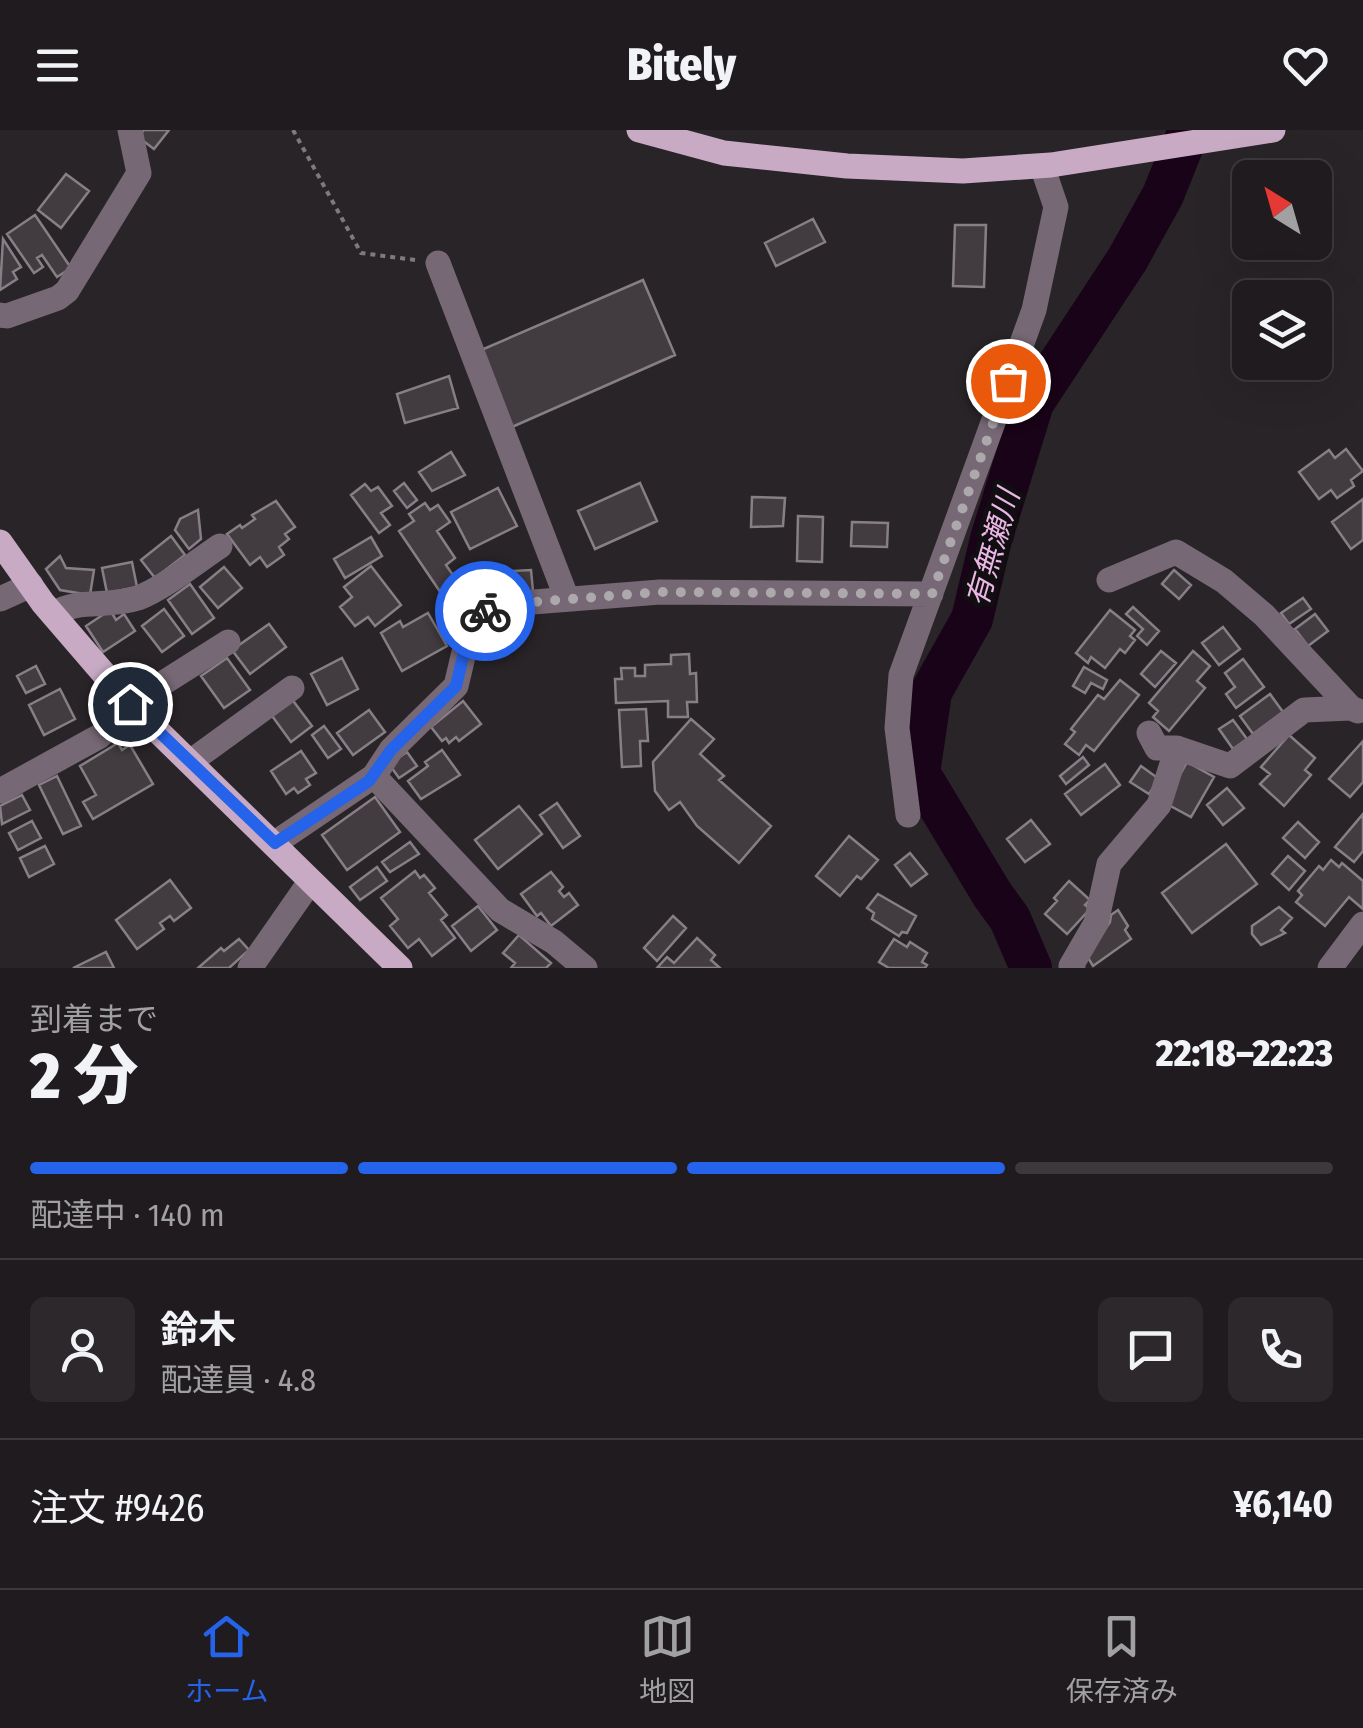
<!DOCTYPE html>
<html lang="ja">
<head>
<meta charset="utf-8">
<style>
  body { margin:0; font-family:"Fira Sans Condensed","Noto Sans JP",sans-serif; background:#2c282b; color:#f1f3f6; height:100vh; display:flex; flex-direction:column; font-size:38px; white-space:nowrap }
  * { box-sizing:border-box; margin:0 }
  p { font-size:32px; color:#a1a1a4 }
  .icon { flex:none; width:55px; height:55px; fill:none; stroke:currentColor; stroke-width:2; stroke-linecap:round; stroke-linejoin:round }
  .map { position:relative; height:838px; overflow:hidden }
  .drawer { display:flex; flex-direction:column; background:#1f1b1e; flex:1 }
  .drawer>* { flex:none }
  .needle { width:65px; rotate:323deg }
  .controls { position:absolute; left:1232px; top:30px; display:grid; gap:20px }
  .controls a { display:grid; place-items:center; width:100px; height:100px; border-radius:15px; background:#1f1b1e; box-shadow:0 10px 40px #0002,0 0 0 2px #3c393c; font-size:50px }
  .pin { position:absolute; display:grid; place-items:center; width:85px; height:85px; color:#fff; margin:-42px; border:5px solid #fff; border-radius:50%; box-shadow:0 2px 10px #0007 }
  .courier { position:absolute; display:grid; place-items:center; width:100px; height:100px; margin:-50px; border:8px solid #2563eb; border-radius:50%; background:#fff; color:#222; box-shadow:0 2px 12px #0007 }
  .head em { font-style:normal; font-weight:800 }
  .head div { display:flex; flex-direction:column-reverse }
  .head { display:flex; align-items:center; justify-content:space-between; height:170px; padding:0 30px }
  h1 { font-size:65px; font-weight:800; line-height:75px }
  .bar { display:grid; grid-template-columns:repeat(4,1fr); gap:15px 10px; align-content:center; height:120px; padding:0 30px }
  .bar i { height:12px; border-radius:8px; background:#3c393c }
  .bar .active { background:#2563eb }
  .bar p { grid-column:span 4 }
  .line { display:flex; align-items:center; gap:25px; padding:0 30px; border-top:2px solid #3c393c }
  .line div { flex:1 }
  .round { display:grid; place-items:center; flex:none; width:105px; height:105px; border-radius:15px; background:#2c282b }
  header { display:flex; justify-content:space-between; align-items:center; height:130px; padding:0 30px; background:#1f1b1e; font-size:45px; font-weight:800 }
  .menu { display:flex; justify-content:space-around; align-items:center; height:140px; border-top:2px solid #3c393c; background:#1f1b1e; font-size:28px; color:#a1a1a4 }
  .menu a { display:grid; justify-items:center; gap:5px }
  .menu .active { color:#2563eb }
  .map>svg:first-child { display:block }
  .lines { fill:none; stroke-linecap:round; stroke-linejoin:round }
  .river { stroke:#190318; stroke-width:42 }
  .building { fill:#423c41; stroke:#867f85; stroke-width:2.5 }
  .path { stroke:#7e7a7d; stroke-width:4; stroke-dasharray:5 5; stroke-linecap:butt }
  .minor { stroke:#766874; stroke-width:25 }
  .major { stroke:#c8aac4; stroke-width:25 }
  .done { stroke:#aca8ab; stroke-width:10; stroke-dasharray:0 18 }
  .route { stroke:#2563eb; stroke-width:12 }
  .labels { text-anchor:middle; stroke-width:10; stroke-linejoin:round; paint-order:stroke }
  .water-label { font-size:30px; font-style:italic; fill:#ebb5e5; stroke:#100e10 }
</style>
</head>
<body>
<header><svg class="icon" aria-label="menu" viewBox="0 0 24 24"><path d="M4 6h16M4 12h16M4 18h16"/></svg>Bitely<svg class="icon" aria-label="heart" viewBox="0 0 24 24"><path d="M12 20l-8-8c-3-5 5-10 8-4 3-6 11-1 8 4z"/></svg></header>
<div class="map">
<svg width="1363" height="838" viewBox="0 0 1363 838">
  <rect width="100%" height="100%" fill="#292428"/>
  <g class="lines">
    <path class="river" d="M1031,838L1010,789L992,764L919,643L931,562L972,489L991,409L1033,273L1127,130L1163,65L1189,0"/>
  </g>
  <path class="building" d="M144,0H169L154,19L138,7Z
    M66,44L89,61L61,98L38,80Z
    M35,85L71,138L57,147L42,125L37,128L43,137L34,143L7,104Z
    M813,89L825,112L776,136L765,113Z
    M955,95H986L984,157L953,156Z
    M3,109L21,137L13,142L17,149L0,160Z
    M643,150L675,225L512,297L479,221Z
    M449,246L458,278L405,293L397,264Z
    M1346,319L1363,341L1351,350L1354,356L1337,368L1331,360L1319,369L1299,342L1329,320L1335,328Z
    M451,322L465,345L432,361L419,342Z
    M404,353L417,370L407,378L394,361Z
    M640,353L657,391L595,419L578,381Z
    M365,354L371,361L378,357L392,376L381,383L390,395L379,403L351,365Z
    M498,358L517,396L470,419L451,382Z
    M752,367L785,368L783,396L751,397Z
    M1363,369V410L1351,419L1332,392Z
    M276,371L295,397L285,404L289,409L279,417L284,425L267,437L260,427L250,435L227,404L240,395L242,398L255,389L252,385Z
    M425,373L430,380L438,375L450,392L437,401L455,428L446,435L459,454L454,458L458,465L447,472L399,401L414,391L409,384Z
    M198,380L201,409L189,419L175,400L180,389Z
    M798,386L823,387L822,432L797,431Z
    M852,392L888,393L887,417L851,416Z
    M171,406L185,425L155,448L141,430Z
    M371,407L382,426L345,448L334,429Z
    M60,426L66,438L94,440L90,465L60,460L46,439Z
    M132,432L137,457L107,463L102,438Z
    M371,436L401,475L375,496L368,487L355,496L340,477L352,467L344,457Z
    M224,437L242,458L218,478L200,457Z
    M531,440L533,461L493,464L491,442Z
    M1174,440L1191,455L1179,469L1162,454Z
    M190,454L214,488L192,504L168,470Z
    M1303,468L1311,479L1289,494L1281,483Z
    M1133,477L1159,501L1147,515L1137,506L1143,499L1126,484Z
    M164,479L184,506L162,522L142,496Z
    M110,480L116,490L124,484L135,501L103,522L86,496Z
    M1110,480L1135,500L1130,506L1135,510L1125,523L1120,519L1105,538L1091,527L1088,533L1076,523Z
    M428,483L447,516L402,541L381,503L400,491L403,497Z
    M1315,484L1328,501L1308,516L1295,499Z
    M269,494L286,517L250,544L232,520Z
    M1223,497L1240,519L1219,535L1202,513Z
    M1161,521L1176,533L1155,557L1141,544Z
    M1193,521L1210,536L1197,551L1205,558L1169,601L1153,587L1158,581L1149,573Z
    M689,524L690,544L696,543L697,572H687L688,587H668V571L616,573L615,549H622L621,538H635V546H645V535L671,534V525Z
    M227,528L250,560L224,578L201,546Z
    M342,528L358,559L327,575L311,544Z
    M1243,529L1264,557L1236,578L1226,564L1235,557L1225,543Z
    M36,536L45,554L26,563L17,546Z
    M1084,537L1107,550L1103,559L1091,553L1085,563L1073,556Z
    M1120,550L1139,565L1094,621L1086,615L1079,625L1065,614L1075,602L1071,599L1098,565L1104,569Z
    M60,559L75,589L44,605L29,575Z
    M1270,564L1283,582L1253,604L1240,586Z
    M291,568L312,596L291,612L270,583Z
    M463,571L481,594L459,611L456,607L449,613L446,608L442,611L431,597Z
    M646,579L648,611H640L641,636L622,637L619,580Z
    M369,580L385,602L353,625L337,603Z
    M691,589L714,609L700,624L724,646L719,650L771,696L739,733L697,696L680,672L669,680L655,661L653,632Z
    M1233,590L1247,609L1233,619L1219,599Z
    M324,596L341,619L328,628L312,605Z
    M1289,605L1315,628L1305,640L1311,645L1284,676L1260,654L1270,644L1261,637Z
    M1363,611V652L1350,667L1329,649Z
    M118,613L122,620L130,615L153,654L93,689L83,672L96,665L80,636Z
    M442,620L460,645L421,669L408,651L428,636L425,632Z
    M301,621L316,643L306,649L310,655L298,663L294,658L286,664L271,641Z
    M407,622L417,636L399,648L389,634Z
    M1083,627L1089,635L1066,654L1060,646Z
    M1187,632L1214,647L1191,687L1165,673Z
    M1105,634L1120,655L1081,685L1065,664Z
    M1141,636L1159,649L1149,664L1130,652Z
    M57,646L81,696L63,704L39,655Z
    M1227,658L1244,678L1223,695L1207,675Z
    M22,665L30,680L2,694L0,676Z
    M375,667L400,702L347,740L322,705Z
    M557,673L580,706L563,718L540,685Z
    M519,676L542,704L498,739L475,710Z
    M1363,684V721L1354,732L1335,717Z
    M1031,690L1050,714L1025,732L1007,709Z
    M32,691L41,708L18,720L9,703Z
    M1298,692L1319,712L1305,728L1283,708Z
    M849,706L878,730L861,749L857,746L840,766L816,746Z
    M410,712L419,724L390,742L382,732Z
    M1226,714L1257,754L1192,803L1162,763Z
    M45,716L54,734L29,747L20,728Z
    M910,723L927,744L911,756L895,735Z
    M1288,726L1305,741L1289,760L1272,744Z
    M1331,730L1339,737L1342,733L1363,751V779L1349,767L1325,796L1296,772L1302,765L1298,761L1319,736L1323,740Z
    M377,737L387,751L360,770L350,757Z
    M415,741L420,748L424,745L435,758L429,763L447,785L441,790L455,808L432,826L419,809L408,818L390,796L398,789L381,768Z
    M551,742L563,757L559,761L564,767L569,763L578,775L551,796L541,783L537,786L521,764Z
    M170,750L191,778L174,791L170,786L160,793L164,799L137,819L116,790Z
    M1069,751L1090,770L1085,775L1090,779L1067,804L1045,784L1057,771L1054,768Z
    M878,764L916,786L907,803L902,802L899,806L872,789L874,783L867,778Z
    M478,776L497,800L471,821L452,796Z
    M1279,777L1292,788L1281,800L1285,803L1261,815L1252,804V796Z
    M1118,780L1128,796L1125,800L1131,809L1093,836L1087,826L1110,792L1111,785Z
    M673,786L686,798L657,831L644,818Z
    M519,805L551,833L546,838H511L515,833L503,823Z
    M697,808L715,825L711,830L720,838H657L667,827L674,833Z
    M239,809L249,820L229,838H198L221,818L224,821Z
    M894,809L907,817L910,812L927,823L922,832L927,835L925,838H889L879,832Z
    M106,822L114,838H73Z"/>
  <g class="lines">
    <path class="path" d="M293,0L361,123L415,130"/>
    <path class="minor" d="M438,133L567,469
      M0,185L7,186L58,168L67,161L139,43L130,0
      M1109,450L1176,422L1224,451L1264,485L1351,578
      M0,469L31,455
      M53,484C78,468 109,478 138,468C164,458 196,432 220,416
      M1149,603L1157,618H1177L1230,636L1304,580L1351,578L1358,581
      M190,632L292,558
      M374,646L500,780L554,812L585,838
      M0,661L100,606L130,574L228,512
      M908,685L897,598L901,545L1034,180L1056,77L1042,36
      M275,713L374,646L391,620L456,556L470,497L480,485L495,475L660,462L931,464
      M250,838L310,752
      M1073,838L1071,836L1096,793L1109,734L1159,675L1177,618
      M1330,838L1363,794"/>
    <path class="major" d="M639,0L724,23L847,36L963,41L1051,35L1273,0
      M0,412L43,473L130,574L400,838"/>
  </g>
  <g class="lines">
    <path class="done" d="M485,481L495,475L660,462L932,464L1008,251"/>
    <path class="route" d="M130,574L275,713L369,651L391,620L456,556L470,497L485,481"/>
  </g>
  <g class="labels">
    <g class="water-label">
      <text transform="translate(993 418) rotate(-74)" y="10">有無瀬川</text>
    </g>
  </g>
</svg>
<div class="controls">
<a><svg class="needle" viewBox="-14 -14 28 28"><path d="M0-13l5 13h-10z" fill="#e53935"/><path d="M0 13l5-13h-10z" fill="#a1a1a4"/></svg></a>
<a><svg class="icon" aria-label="layers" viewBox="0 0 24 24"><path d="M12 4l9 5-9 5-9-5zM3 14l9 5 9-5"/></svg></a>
</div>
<div class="pin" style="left:1008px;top:251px;background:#ea580c"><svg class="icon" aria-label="bag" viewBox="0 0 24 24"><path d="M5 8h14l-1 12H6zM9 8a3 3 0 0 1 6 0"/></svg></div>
<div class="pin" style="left:130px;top:574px;background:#1f2937"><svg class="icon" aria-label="home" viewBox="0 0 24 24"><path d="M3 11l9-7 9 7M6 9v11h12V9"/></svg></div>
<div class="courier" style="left:485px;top:481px"><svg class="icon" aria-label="bike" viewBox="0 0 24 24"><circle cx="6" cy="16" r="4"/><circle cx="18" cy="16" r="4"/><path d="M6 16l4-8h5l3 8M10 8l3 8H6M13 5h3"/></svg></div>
</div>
<section class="drawer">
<div class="head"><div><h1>2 分</h1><p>到着まで</p></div><em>22:18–22:23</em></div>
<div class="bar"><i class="active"></i><i class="active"></i><i class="active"></i><i></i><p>配達中 · 140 m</p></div>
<div class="line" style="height:180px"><a class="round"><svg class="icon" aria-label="person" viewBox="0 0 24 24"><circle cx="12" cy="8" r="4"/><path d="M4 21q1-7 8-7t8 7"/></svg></a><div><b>鈴木</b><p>配達員 · 4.8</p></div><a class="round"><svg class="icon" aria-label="chat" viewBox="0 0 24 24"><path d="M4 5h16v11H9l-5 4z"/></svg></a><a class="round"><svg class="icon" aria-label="phone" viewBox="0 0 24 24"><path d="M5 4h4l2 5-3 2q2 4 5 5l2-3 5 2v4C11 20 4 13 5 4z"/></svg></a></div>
<div class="line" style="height:130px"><div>注文 #9426</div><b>¥6,140</b></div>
</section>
<nav class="menu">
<a class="active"><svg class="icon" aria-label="home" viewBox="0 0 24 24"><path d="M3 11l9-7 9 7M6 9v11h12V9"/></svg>ホーム</a>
<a><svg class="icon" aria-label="map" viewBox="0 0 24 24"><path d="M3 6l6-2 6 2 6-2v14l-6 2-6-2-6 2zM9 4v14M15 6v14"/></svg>地図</a>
<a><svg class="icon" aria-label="saved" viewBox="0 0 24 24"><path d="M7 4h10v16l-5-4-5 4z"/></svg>保存済み</a>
</nav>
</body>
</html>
